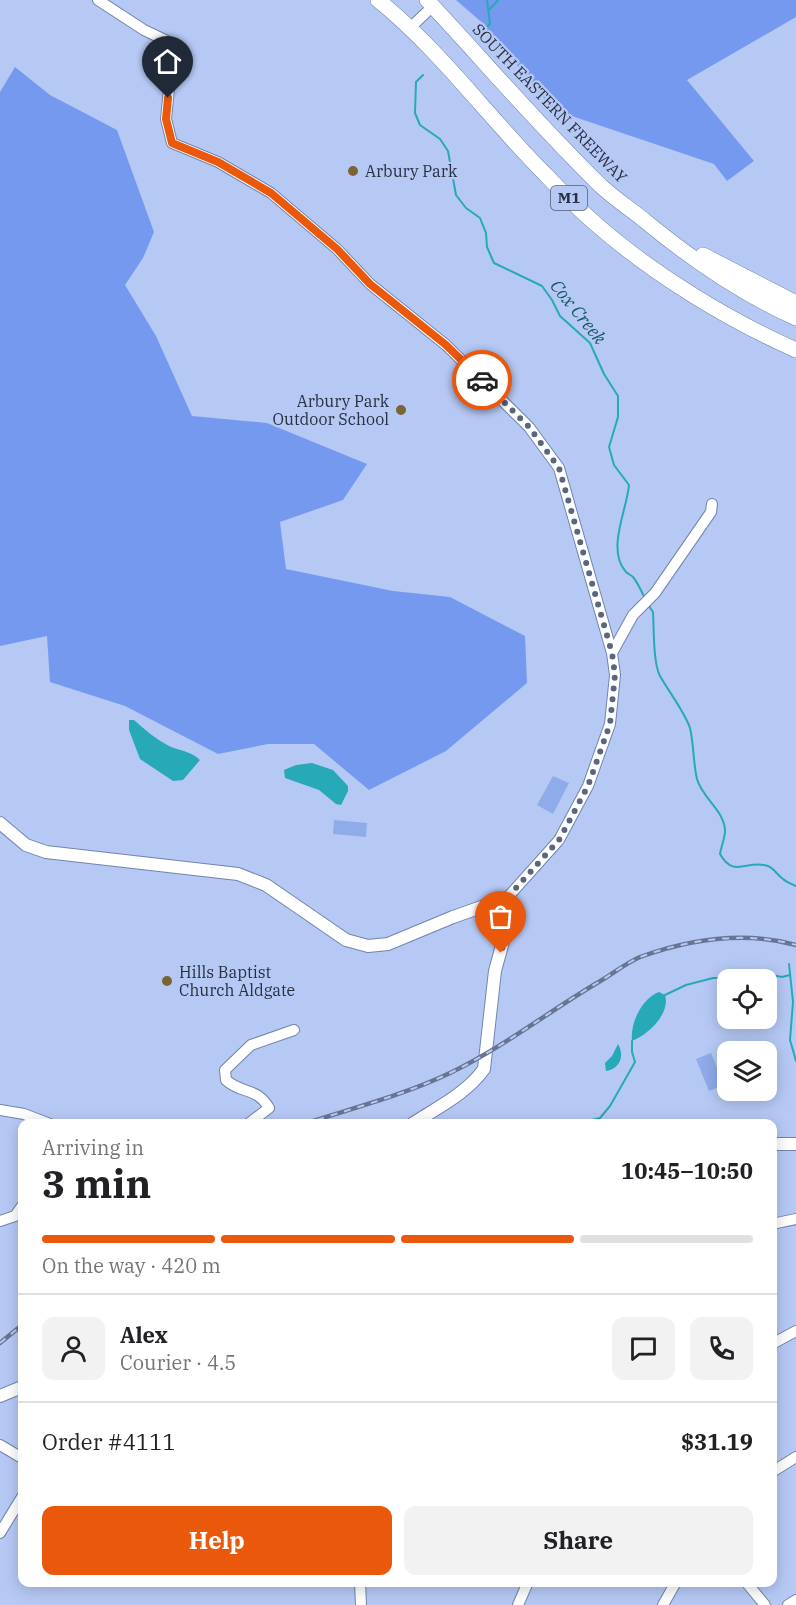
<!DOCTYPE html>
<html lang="en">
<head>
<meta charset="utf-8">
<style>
  body { margin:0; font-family:"IBM Plex Serif",serif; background:#f2f2f2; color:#202124; height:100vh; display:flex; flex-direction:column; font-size:22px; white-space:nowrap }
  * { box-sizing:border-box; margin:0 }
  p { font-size:20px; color:#757577 }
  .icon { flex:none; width:33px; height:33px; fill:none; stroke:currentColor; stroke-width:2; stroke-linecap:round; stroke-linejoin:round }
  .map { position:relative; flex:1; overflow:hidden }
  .panel { position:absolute; left:18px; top:1119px; width:759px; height:468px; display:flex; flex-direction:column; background:#fff; border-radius:12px; box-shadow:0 3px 15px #0003 }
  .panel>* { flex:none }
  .fabs { position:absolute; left:717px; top:969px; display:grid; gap:12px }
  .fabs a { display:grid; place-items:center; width:60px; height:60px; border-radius:12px; background:#fff; box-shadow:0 3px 15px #0003; font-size:30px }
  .pin { position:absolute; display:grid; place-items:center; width:51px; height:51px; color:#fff; margin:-62px -26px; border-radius:50% 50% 50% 0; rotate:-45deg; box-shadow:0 0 6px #0007 }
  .pin .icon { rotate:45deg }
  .courier { position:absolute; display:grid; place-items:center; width:60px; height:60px; margin:-30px; border:4px solid #ea580c; border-radius:50%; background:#fff; color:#222; box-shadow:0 2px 8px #0007 }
  .head em { font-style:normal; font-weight:700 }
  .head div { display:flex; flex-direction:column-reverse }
  .head { display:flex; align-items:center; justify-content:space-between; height:102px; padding:0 24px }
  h1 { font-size:39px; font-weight:700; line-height:45px }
  .bar { display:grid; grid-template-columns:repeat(4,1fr); gap:9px 6px; align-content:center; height:72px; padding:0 24px }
  .bar i { height:8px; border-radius:4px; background:#e0e0e0 }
  .bar .current { background:#ea580c }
  .bar p { grid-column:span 4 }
  .line { display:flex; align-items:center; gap:15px; padding:0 24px; border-top:2px solid #e0e0e0 }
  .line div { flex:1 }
  .round { display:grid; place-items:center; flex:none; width:63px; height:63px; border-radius:12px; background:#f2f2f2 }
  .primary-button { display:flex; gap:12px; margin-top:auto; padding:12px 24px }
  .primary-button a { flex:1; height:69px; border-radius:12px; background:#ea580c; color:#fff; font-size:24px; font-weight:700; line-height:69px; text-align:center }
  .primary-button a+a { background:#f2f2f2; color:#202124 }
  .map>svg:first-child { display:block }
  .green { fill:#90abea }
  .forest { fill:#7699f0 }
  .water { fill:#27a9b8 }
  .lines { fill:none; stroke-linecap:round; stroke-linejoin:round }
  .stream { stroke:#27a9b8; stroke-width:2 }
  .minor-casing { stroke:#7284ac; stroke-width:12 }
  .major-casing { stroke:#7284ac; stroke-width:14 }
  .highway-casing { stroke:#7284ac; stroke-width:16 }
  .minor { stroke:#fff; stroke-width:10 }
  .major { stroke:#fff; stroke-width:12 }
  .highway { stroke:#fff; stroke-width:15 }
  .rail-casing { stroke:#687592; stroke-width:4.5 }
  .rail { stroke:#b6c9f5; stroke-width:2; stroke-dasharray:7; stroke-linecap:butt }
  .done { stroke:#5a657f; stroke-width:6; stroke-dasharray:0 10.8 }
  .route { stroke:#ea580c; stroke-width:8 }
  .poi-dot { fill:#796433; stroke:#b6c9f5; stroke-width:2 }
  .labels { text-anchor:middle; stroke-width:4.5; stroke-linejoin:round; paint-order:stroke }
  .shield { fill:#b6c9f5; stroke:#535d76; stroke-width:1.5 }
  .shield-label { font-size:15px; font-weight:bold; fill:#282f40 }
  .street-label { font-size:16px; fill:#282f40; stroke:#b6c9f5 }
  .poi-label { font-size:16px; fill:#282f40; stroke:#b6c9f5; text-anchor:start }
  .water-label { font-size:18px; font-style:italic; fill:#155961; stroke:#b6c9f5 }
</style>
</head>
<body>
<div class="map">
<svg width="796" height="1605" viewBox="0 0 796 1605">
  <rect width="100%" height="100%" fill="#b6c9f5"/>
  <path class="green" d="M553,776L569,783L553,814L537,805Z
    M334,820L367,823L366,837L333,834Z
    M711,1053L724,1085L709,1091L696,1059Z"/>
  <path class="forest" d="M456,0H796V17L687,80L754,161L727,181L714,164L554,110L550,112L544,108L548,103L504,49L500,48L488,37L486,26Z
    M15,67L50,95L117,130L154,232L143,258L125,285L156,336L192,416L267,423L367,464L343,500L280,522L286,569L393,591L450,597L525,636L527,683L446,751L369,790L314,744H268L218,754L125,706L50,682L47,636L0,646V92Z"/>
  <path class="water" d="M129,720H134C145,730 156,739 169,746C180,751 191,751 200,760L183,780L173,781L140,759L129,730Z
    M312,763L333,770L348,786V791L341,805L336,804L319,790L285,778L284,770L296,765Z
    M659,992L665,995C671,1013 648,1035 632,1041C630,1023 642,998 659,992Z
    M618,1044C625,1056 620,1069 606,1071L605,1063L612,1056Z"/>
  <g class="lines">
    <path class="stream" d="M490,9L498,0
      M482,32L490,24L487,0
      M423,75L416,82L415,113L420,125L440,139L448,151L456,195L466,208L480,218L486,233L487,247L494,263L542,286L552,300L560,316L590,343L604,374L618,396V417L609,447L614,465L629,485C627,510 606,550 626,572C628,574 631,575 633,577C638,583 641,591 645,598
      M649,606L653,612C654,628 653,663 660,676C669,692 684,711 690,728C694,745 693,762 697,779C702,798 725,811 725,831C725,838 721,847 720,854C734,879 747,859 768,866C774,868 777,875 783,879C786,882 792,884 796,886
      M789,964L793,1002L790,1040L796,1061
      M665,995L686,985L713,978H745L767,974L782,977L790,975
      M575,1124L600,1118L610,1106L635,1062L632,1052V1041"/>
    <defs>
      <path id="minor" d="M98,0L144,30L167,41L172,59L166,119L172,143L218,162L271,193L337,249L370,284L446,345L529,427L559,468L612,653
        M410,28L433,6
        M507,898L559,840L588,786L610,724L615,675L612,653L633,615L655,593L711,512L712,504
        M0,1110L24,1114L50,1124
        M248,1124L269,1108C257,1087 241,1094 226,1080L225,1070L251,1045L294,1030
        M0,1221L15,1216L22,1206
        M772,1224L796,1219
        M772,1344L796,1331
        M0,1445L22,1458
        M772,1472L796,1457
        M0,1533L22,1497
        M360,1582L361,1605
        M746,1582L765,1605
        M518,1605L528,1582
        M663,1605L676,1582
        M788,1605L796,1600"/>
      <path id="major" d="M0,823L26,845L46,852L238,874L266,885L346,940L368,946L388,944L453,917L507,898L510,916L495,971L484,1069C466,1094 438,1107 412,1124
        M772,1144H796
        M0,1396L22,1387"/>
      <path id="highway" d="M378,0C441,51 488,117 545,174C561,191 578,209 597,225C653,274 728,320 796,350
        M427,0C485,62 540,127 601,186C614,198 630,209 644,220C691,259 740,293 796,318
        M703,255L796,303"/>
    </defs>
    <use href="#minor" class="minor-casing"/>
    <use href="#major" class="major-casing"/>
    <use href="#highway" class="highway-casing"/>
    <use href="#minor" class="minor"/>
    <use href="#major" class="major"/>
    <use href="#highway" class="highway"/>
    <defs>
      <path id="rail" d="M304,1124C353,1108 404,1095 450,1073C502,1048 548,1012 597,983C611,975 626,963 640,957C690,939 745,931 796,945
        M0,1343L22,1325"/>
    </defs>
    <use href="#rail" class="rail-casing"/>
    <use href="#rail" class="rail"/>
  </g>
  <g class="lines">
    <path class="done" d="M482,380L529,427L559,468L612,653L615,675L610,724L588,786L559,840L507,898L510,916L501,953"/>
    <path class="route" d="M168,98L166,119L172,143L218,162L271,193L337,249L370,284L446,345L482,380"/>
  </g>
  <g class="poi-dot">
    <circle cx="353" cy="171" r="6"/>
    <circle cx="401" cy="410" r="6"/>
    <circle cx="167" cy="981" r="6"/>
  </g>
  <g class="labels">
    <rect class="shield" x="551" y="186" width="36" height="24" rx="4.5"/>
    <g class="shield-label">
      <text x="569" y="203">M1</text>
    </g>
    <g class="street-label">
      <text transform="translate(550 103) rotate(46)" y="6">SOUTH EASTERN FREEWAY</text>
    </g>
    <g class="poi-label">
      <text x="365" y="177">Arbury Park</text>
      <text x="389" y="407" text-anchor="end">Arbury Park<tspan x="389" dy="18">Outdoor School</tspan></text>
      <text x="179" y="978">Hills Baptist<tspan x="179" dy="18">Church Aldgate</tspan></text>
    </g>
    <g class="water-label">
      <text transform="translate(578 312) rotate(51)" y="6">Cox Creek</text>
    </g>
  </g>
</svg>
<div class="fabs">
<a><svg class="icon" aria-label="locate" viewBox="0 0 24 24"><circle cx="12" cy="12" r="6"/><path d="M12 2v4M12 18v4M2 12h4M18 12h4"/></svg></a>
<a><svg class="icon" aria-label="layers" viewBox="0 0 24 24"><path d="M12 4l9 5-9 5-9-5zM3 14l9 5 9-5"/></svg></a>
</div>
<div class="pin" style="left:501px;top:953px;background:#ea580c"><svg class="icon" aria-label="bag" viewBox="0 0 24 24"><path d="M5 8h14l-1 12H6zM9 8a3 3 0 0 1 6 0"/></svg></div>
<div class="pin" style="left:168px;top:98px;background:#1f2937"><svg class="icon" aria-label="home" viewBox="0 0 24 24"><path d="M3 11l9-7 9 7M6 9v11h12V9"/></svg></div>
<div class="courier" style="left:482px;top:380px"><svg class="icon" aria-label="car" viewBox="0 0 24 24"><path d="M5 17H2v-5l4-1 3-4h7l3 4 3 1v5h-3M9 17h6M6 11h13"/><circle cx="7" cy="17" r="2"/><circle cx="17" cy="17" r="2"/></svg></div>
<section class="panel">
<div class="head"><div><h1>3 min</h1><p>Arriving in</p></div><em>10:45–10:50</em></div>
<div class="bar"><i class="current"></i><i class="current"></i><i class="current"></i><i></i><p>On the way · 420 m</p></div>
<div class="line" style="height:108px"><a class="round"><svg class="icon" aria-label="person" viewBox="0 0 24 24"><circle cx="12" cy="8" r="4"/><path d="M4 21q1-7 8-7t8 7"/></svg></a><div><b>Alex</b><p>Courier · 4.5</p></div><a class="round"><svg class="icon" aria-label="chat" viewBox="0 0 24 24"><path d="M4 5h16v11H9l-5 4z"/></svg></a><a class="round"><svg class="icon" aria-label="phone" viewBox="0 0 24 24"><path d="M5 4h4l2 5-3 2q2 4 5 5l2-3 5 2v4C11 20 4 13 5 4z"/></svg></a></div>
<div class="line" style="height:78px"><div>Order #4111</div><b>$31.19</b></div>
<div class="primary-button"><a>Help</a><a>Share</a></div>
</section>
</div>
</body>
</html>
